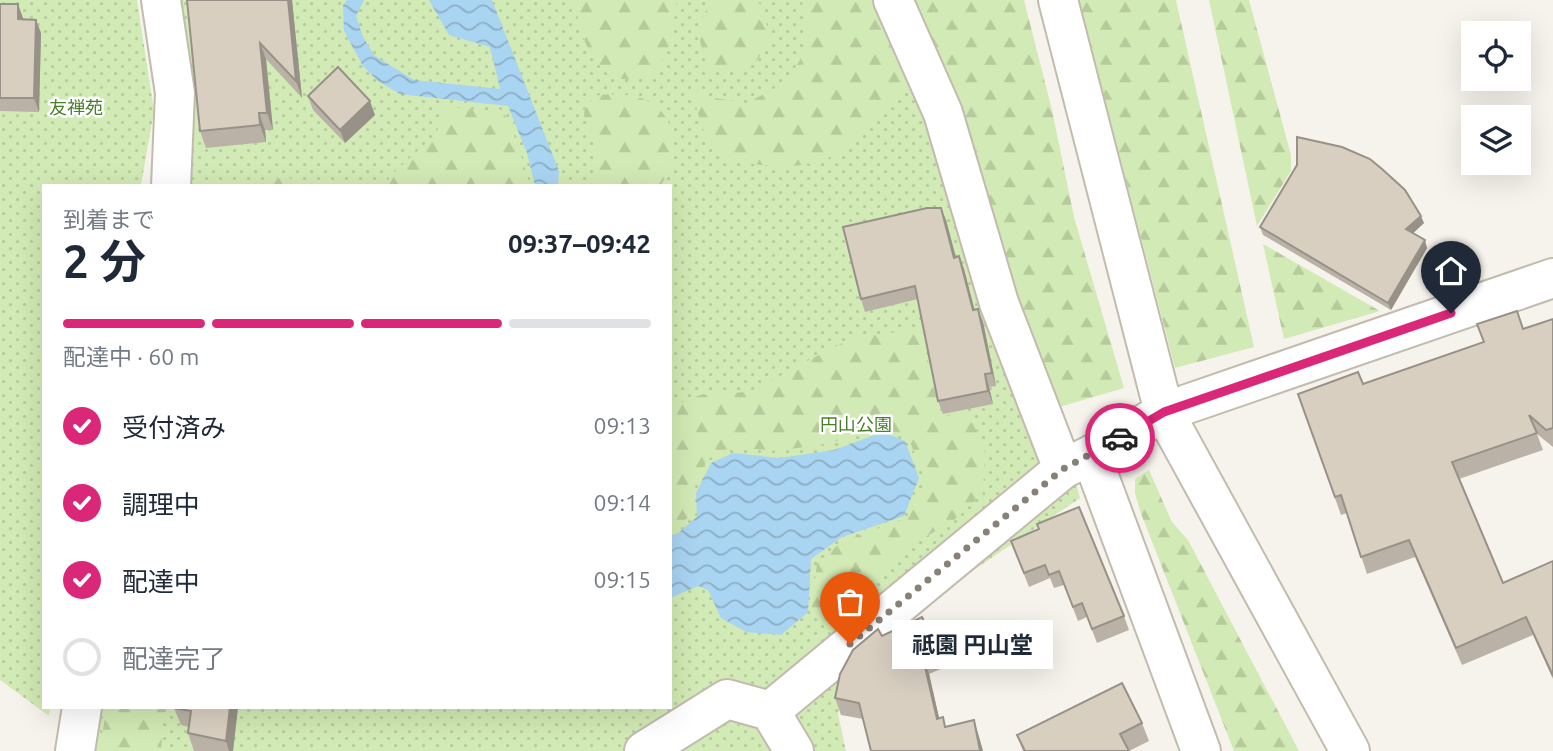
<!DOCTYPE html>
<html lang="ja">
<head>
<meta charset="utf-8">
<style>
  body { margin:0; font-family:Ubuntu,"Noto Sans JP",sans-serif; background:#f6f6f7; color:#1f2937; height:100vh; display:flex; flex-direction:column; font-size:26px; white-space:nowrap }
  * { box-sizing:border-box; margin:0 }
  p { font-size:23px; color:#747a83 }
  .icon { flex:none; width:38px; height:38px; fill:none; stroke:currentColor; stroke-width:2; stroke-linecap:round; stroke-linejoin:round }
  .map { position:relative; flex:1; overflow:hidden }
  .panel { position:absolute; left:42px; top:184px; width:630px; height:525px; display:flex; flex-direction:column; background:#fff; border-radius:0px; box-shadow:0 7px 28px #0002 }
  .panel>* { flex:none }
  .controls { position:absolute; left:1461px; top:21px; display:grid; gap:14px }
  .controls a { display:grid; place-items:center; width:70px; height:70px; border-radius:0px; background:#fff; box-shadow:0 7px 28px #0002; font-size:35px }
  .pin { position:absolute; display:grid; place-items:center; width:60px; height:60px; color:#fff; margin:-72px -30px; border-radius:50% 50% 50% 0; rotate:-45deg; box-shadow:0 0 7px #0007 }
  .pin .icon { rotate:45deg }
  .courier { position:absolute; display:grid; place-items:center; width:70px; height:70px; margin:-35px; border:5px solid #db2777; border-radius:50%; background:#fff; color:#222; box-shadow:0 2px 9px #0007 }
  .bubble { position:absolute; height:49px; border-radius:0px; background:#fff; box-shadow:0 7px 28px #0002; font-size:23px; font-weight:700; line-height:49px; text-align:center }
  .overview em { font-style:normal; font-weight:700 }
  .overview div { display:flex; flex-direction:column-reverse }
  .overview { display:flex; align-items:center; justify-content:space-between; height:119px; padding:0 21px }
  h1 { font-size:46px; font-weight:700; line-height:52px }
  .bar { display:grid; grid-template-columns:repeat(4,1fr); gap:10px 7px; align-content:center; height:84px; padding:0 21px }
  .bar i { height:9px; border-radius:5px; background:#e0e1e3 }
  .bar .current { background:#db2777 }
  .bar p { grid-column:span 4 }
  ol { padding:0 21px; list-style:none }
  li { display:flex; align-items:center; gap:21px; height:77px }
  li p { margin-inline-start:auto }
  li .icon { padding:7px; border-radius:50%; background:#db2777; color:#fff; stroke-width:4 }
  li:last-child { color:#747a83 }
  li i { width:38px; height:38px; border:4px solid #e0e1e3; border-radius:50% }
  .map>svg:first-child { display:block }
  .green { fill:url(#green-dots) }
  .forest { fill:url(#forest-firs) }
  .water { fill:url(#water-waves) }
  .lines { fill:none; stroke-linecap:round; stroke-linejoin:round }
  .minor-casing { stroke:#c2bbae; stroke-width:42 }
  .minor { stroke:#fff; stroke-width:38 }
  .wall { fill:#bab2a6 }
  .shaded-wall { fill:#979187 }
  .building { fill:#d8cfc1; stroke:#979187; stroke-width:2 }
  .done { stroke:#878178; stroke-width:7; stroke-dasharray:0 12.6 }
  .route { stroke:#db2777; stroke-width:9 }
  .labels { text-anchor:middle; stroke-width:5; stroke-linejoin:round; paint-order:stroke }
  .park-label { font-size:18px; fill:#4a7f2a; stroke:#fff }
</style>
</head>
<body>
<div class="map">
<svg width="1553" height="751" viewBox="0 0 1553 751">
  <defs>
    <pattern id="green-dots" width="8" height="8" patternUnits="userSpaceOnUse" patternTransform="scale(1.75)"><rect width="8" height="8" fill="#d2eab5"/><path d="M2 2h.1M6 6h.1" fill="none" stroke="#b6ca9c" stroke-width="1.8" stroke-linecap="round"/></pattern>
    <pattern id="forest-firs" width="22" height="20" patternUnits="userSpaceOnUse" patternTransform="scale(1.75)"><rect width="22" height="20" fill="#d2eab5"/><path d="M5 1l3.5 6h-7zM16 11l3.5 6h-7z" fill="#b6ca9c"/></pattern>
    <pattern id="water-waves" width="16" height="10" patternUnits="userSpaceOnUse" patternTransform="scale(1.75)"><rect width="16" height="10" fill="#a9d4f2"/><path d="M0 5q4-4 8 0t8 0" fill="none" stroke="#8caec5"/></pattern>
  </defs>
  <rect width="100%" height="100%" fill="#f6f3ec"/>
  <path class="green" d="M0,0H137L154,111L141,185L44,186V707H50L49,716L0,680Z
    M175,0H908L1061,428L1080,498L878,635L845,689L838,714L846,751H95L102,707H670V186L178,185Z"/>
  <path class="forest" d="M575,0H677C673,24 672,54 654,72C648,77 641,78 634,79C594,85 578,30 575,0Z
    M719,0H754L763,6L770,42C752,70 744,74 710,71C699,46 690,16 719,0Z
    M802,0H878L915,73C890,100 866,133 835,154C813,170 766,167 740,162C736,161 728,161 724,159C705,148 697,111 693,92L715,98L747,103L785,83L808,48Z
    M913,0H1024L1052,110L1074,217L1124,388L1056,408L1022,330L976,153Z
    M1079,0H1176L1254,347L1175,368Z
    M1209,0H1249L1291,155V171L1257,226Z
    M599,95C628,92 661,96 671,129C673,138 676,151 673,161C671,169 665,178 661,185H599L594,167L595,141L584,116L585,105Z
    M441,106L504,113L518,145L530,185H388L389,177L437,133Z
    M271,177L299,179L301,185H246Z
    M1263,244L1380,311L1284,339Z
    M921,329L941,417L970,413L985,453L983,493L952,522L918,541L827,619L811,613L817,563L843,541L907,518L926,480L910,442L884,426L831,443L777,451L733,447L708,459L691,488V515L674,529L670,519V407L700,395L746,392L763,387L788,371L852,338Z
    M1149,470L1172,522L1188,540L1299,751H1234L1140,511L1135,493V479Z
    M107,707H164L161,751H99Z"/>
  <path class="water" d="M347,0H364L356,16L363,37L375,56L414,80L500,89L490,47L449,35L429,0H492L559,171L558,185H535L527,153L508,106L400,94L378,81L363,66L344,31L343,5Z
    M883,432L905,441L919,478L904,516L842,537L811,559L808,612L781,635L746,632L721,618L708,590L698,586L670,598V536L678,533L697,517L696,493L711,463L733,453L779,458L834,450Z"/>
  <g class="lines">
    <defs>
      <path id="minor" d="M161,0L175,93L171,186
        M893,0L943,113L999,303L1063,469
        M1058,0L1164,412L1350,751
        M1091,455L1201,751
        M770,711L1063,469L1091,455L1164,412L1553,278
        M75,751L82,707
        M644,751L727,699L770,711L794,751"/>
    </defs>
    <use href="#minor" class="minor-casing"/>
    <use href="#minor" class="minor"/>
  </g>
  <path class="wall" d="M187,0H292L302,98L266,59L273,130H265L266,142L206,148L200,131Z
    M0,4L23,18V19L36,20L41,33L39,112L0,111Z
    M308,96L375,115L345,143L313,110Z
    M946,220L956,257L964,269L974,310L983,322L996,386L989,387L993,404L943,414L938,401L918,299L865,312L861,299Z
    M1424,223L1413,233L1427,248L1391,310L1263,235L1260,227Z
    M1553,319V447L1537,434L1543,450L1459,479L1503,583L1553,561V679L1533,635L1462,665L1415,557L1367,574L1347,513L1341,515L1298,394L1363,384Z
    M1039,529L1124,616L1129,630L1097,643L1087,617L1078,621L1064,585L1054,588L1050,578L1029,587L1011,541Z
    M882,636L938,651L943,668L929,674L939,718L946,727L974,720L979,737L983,751H871L863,719L841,715L835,698Z
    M238,707L233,751H194L188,733L189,727L181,725L174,708Z
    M1142,723L1149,741L1129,751H1023L1017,735Z"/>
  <path class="shaded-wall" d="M288,0H292L302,98L296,81Z
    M18,4L23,18V33L18,19Z
    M36,20L41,33L39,112L34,98Z
    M260,43L266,59L273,130L267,113Z
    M370,101L375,115L345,143L340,130Z
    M259,113L265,130L266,142L260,125Z
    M941,208L946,220L959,270L954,258Z
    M1421,216L1424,223L1409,237L1406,229Z
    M1425,240L1427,248L1391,310L1388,303Z
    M959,256L964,269L978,323L973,310Z
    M978,309L983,322L996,386L992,373Z
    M985,374L989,387L993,404L988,391Z
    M923,658L929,674L943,735L937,719Z
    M230,707H238L233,751H229L226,741Z
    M974,720L979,737L983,751H980Z"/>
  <path class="building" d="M187,0H288L296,81L260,43L267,113H259L260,125L200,131Z
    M0,4H18V19L36,20L34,98H0Z
    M338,67L370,101L340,130L308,96Z
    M1297,137L1342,147L1370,159L1382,169L1405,190L1421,216L1406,229L1425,240L1388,303L1260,227L1297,165Z
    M927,208H941L954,258L959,256L973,310L978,309L992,373L985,374L988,391L938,401L915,286L861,299L843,227Z
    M1517,311L1523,329L1553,319V428L1546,430L1529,415L1537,433L1452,462L1503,583L1553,561V676L1526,617L1456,648L1409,540L1361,557L1341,495L1335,497L1298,394L1358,372L1363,384L1484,342L1477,324Z
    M1079,507L1124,616L1092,629L1082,603L1073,607L1059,571L1049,575L1045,565L1024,573L1011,541L1039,529L1037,524Z
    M922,617L938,651L923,658L937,719L943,717L945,727L974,720L980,751H871L859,703L835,698L840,674L853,650L878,629L882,636Z
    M1122,683L1142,723L1120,734L1129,751H1025L1017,735Z
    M175,707H230L226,741L188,733L191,711L174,708Z"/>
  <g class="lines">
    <path class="done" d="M850,644L1063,469L1120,438"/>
    <path class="route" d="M1120,438L1164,412L1451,313"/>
  </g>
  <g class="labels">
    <g class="park-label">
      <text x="76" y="114">友禅苑</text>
      <text x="856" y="431">円山公園</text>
    </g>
  </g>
</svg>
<div class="controls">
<a><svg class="icon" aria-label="locate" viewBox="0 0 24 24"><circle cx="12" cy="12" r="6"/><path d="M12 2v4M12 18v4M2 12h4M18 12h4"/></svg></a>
<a><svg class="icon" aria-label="layers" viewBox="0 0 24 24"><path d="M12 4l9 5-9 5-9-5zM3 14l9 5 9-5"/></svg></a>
</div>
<div class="pin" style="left:850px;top:644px;background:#ea580c"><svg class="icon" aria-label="bag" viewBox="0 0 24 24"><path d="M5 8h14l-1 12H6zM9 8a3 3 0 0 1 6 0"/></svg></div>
<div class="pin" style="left:1451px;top:313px;background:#1f2937"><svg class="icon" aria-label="home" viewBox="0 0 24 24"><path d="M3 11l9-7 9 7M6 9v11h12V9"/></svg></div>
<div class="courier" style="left:1120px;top:438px"><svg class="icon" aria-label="car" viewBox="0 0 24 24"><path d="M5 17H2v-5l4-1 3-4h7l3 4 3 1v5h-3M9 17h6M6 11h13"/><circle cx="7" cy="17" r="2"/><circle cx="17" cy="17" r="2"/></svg></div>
<div class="bubble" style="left:892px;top:620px;width:161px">祗園 円山堂</div>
<section class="panel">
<div class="overview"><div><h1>2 分</h1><p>到着まで</p></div><em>09:37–09:42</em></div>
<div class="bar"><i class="current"></i><i class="current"></i><i class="current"></i><i></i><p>配達中 · 60 m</p></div>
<ol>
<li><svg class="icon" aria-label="check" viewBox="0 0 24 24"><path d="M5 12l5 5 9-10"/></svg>受付済み<p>09:13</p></li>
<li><svg class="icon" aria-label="check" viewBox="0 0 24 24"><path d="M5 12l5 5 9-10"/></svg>調理中<p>09:14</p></li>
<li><svg class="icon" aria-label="check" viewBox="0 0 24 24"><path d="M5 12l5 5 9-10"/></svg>配達中<p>09:15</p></li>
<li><i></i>配達完了</li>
</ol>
</section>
</div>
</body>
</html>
